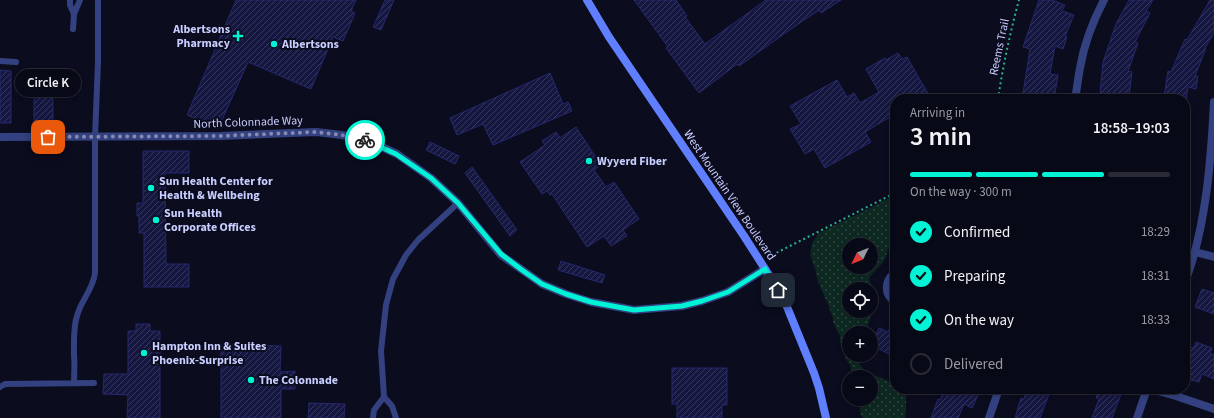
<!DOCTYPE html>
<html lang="en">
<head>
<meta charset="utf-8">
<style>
  body { margin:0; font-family:"Source Sans 3",sans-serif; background:#161723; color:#f1f3f6; height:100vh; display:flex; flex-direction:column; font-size:15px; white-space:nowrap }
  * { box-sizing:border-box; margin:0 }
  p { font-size:13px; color:#989aa1 }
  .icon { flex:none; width:22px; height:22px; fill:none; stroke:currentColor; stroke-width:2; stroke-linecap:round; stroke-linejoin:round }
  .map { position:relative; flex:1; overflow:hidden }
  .panel { position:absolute; left:890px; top:94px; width:300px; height:300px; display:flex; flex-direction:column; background:#080916; border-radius:16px; box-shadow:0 2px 6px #0003,0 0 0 1px #292a35 }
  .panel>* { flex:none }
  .needle { width:26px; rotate:227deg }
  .buttons { position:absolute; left:842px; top:238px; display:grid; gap:8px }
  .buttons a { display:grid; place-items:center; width:36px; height:36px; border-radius:50%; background:#080916; box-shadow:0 2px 6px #0003,0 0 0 1px #292a35; font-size:20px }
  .pin { position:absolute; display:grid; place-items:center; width:34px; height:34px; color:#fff; margin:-17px; border-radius:8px; box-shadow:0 2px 6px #0006 }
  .courier { position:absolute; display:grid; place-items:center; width:40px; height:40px; margin:-20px; border:3px solid #00f3d4; border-radius:50%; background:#fff; color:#222; box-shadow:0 1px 5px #0007 }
  .bubble { position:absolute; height:28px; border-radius:14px; background:#080916; box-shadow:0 2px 6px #0003,0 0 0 1px #292a35; font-size:13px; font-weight:600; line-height:28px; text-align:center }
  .head em { font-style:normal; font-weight:600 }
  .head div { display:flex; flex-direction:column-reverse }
  .head { display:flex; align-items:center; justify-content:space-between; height:68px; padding:0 20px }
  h1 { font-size:26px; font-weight:600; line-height:30px }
  .bar { display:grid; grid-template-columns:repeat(4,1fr); gap:6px 4px; align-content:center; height:48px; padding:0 20px }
  .bar i { height:5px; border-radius:3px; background:#292a35 }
  .bar .on { background:#00f3d4 }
  .bar p { grid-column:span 4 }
  ol { padding:0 20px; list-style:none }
  li { display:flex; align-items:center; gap:12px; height:44px }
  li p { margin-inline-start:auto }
  li .icon { padding:4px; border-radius:50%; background:#00f3d4; color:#111; stroke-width:4 }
  li:last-child { color:#989aa1 }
  li i { width:22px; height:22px; border:2px solid #292a35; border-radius:50% }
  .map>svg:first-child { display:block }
  .green { fill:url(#green-dots); fill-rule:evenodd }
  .building { fill:url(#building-hatch); stroke:#26286e }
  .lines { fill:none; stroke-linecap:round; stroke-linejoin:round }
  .path { stroke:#26b58c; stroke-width:2; stroke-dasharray:2 3; stroke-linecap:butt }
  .lane { stroke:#334180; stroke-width:6 }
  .street { stroke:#334180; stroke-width:8 }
  .secondary { stroke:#5f7fff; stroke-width:8 }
  .done { stroke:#868ab0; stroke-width:4; stroke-dasharray:0 7.2 }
  .route { stroke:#00f3d4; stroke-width:5 }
  .poi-dot { fill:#00f3d4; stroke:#0b0c1e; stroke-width:1.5 }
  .labels { text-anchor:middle; stroke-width:4; stroke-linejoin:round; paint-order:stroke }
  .poi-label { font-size:12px; font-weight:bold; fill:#c8ceff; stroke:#0b0c1e; text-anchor:start }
  .street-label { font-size:12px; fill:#c8ceff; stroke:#0b0c1e }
</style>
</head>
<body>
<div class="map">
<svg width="1214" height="418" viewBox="0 0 1214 418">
  <defs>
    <pattern id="green-dots" width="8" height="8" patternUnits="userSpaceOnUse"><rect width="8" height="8" fill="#0d2821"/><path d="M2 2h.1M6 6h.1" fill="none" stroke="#2f4642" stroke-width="1.8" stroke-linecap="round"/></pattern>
    <pattern id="building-hatch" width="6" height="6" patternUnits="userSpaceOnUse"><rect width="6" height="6" fill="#161740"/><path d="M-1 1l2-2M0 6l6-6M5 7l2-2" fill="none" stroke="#36385d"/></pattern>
  </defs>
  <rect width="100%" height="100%" fill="#0b0c1e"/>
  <path class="green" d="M889,198L895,203V237L893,245C886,249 888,253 885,259C881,266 874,271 869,278C870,284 873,286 871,292V289H849V311H871V302L873,307L866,333H849V355H859C857,362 861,368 867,372L895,384V389H905C907,395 906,412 905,418H863L860,413L859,399H871V377L851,376V367L845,357V352L840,342V336L833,322V318L828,304L821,289L816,274V271L810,255L812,243L819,233L876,205ZM849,245H871V267H849Z"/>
  <path class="building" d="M236,0H356L351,11L355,13L343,41L333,37L311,89L248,62L218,129L187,115Z
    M385,0H394L381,30L373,27Z
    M634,0H676L687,16L685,17L705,44L766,0H841L821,13L819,10L791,29L739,66L737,64L699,93L666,48L668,47Z
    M1039,0H1052L1065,5L1062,11L1074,15L1065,36L1067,37L1063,49L1055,46L1050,74L1058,75L1054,99H1022L1030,49L1023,47Z
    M1129,0H1153L1146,11L1150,13L1135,42L1138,43L1128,71L1132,72L1129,97L1100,94L1103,62L1116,24Z
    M1210,0H1214V33L1205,48H1206L1195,76H1198L1196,89L1188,87L1186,100L1185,99L1164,97L1168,71L1171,72L1185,39L1187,40Z
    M898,53L902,59L907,57L931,99H895V114L865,132L871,142L825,168L814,149L805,154L790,129L801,124L790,106L837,80L847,97L854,93L860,103L879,92L866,69L885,58L886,60Z
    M0,70L11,71V123H0Z
    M550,73L563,104L568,102L572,111L493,145L483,124L457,135L450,118Z
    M34,95H53V122H34Z
    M576,127L601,165L594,170L606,187L614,182L639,219L623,230L627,236L611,246L604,236L587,247L552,194L550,195L547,191L542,194L520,162L545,145L542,141L556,132L560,138Z
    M430,142L459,156L455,164L426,150Z
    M143,151H189V173H165L166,264H189V287H144V233H139V216H137V203H143Z
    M472,167L517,230L510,236L465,173Z
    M561,261L605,275L602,283L558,270Z
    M1202,289L1214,293V314L1195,307Z
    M895,317V357L871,345L879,328L888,332Z
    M136,324H150V331H160V418H127L128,395L103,394L104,374H128V331H136Z
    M1196,342L1212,348L1210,353L1214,355V379L1202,374L1199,382L1188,379L1190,374L1185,371V345L1194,348Z
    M221,344L281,346L280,372L295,371V389H281V418H221Z
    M672,368H727V405H722V418H677V404H672Z
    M945,389H964L978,395L972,408L964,404L958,418H931L938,399L940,400Z
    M1027,389H1051L1040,418H1015L1021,398L1024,399Z
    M1099,389H1123L1112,418H1092L1099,399L1096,398Z
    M309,403L345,404L344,418H308Z"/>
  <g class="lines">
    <path class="path" d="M998,99C1003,66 1010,33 1019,0
      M768,258L778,252L895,193
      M893,264V256L895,250"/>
    <path class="lane" d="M70,0V5L74,14
      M73,29L74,14L80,0
      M0,61L16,62
      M74,383C74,374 75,365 74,355C74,342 73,328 77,316C81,300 93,290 95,273V137L98,62V0
      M0,387L5,384L94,383
      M384,397L381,351L386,305L393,279L406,255L418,240L458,203
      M373,418L374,410L384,397L392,406L396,418"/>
    <path class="street" d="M1075,99C1077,89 1078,78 1080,68C1084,44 1093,21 1104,0
      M0,137L220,136L316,132L342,135L369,141L397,154L431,178L458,203L501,255L542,284L566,294L591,302L634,310L682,306L702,301L728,292L765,269
      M1195,252L1214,257
      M895,273C884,281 884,294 895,302
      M1185,282C1206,228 1211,160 1214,102
      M1151,389L1176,396L1214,409
      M989,418L999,389
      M1137,418L1147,389"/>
    <path class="secondary" d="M587,0L609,37L744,236L783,297L814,373L819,388L826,418"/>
  </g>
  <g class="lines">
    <path class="done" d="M48,137L220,136L316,132L342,135L365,140"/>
    <path class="route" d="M365,140L396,154L431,178L458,203L501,254L522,270L542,284L566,294L591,302L634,310L682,306L702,301L728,292L765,269L778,290"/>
  </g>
  <g class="poi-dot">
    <path d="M236 30h4v4h4v4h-4v4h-4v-4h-4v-4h4z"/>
    <circle cx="274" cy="44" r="4"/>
    <circle cx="589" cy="161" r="4"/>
    <circle cx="151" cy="188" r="4"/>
    <circle cx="156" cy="220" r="4"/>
    <circle cx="144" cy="353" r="4"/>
    <circle cx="251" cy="380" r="4"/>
  </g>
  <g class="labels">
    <g class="poi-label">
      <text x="230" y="33" text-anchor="end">Albertsons<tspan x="230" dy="14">Pharmacy</tspan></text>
      <text x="282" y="48">Albertsons</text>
      <text x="597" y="165">Wyyerd Fiber</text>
      <text x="159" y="185">Sun Health Center for<tspan x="159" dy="14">Health &amp; Wellbeing</tspan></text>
      <text x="164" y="217">Sun Health<tspan x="164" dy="14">Corporate Offices</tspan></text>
      <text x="152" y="350">Hampton Inn &amp; Suites<tspan x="152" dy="14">Phoenix-Surprise</tspan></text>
      <text x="259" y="384">The Colonnade</text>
    </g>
    <g class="street-label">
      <text transform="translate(999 47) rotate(-78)" y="4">Reems Trail</text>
      <text transform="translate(248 122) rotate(-2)" y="4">North Colonnade Way</text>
      <text transform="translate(730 195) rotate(56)" y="4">West Mountain View Boulevard</text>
    </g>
  </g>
</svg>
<div class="buttons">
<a><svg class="needle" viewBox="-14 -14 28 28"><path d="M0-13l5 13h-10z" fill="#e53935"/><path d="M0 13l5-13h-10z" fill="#989aa1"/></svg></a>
<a><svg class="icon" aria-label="locate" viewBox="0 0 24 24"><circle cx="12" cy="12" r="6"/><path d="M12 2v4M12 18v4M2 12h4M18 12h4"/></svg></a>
<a>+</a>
<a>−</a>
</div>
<div class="pin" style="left:48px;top:137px;background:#ea580c"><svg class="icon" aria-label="bag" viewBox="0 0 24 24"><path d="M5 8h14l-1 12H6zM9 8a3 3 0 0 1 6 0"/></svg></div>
<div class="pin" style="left:778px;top:290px;background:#1f2937"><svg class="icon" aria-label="home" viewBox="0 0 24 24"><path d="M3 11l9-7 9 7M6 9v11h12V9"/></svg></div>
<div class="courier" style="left:365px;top:140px"><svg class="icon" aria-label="bike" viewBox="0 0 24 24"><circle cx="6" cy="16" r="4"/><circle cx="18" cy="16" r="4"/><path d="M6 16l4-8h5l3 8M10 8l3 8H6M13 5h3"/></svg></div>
<div class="bubble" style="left:15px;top:69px;width:66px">Circle K</div>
<section class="panel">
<div class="head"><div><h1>3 min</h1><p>Arriving in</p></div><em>18:58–19:03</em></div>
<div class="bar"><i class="on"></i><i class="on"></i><i class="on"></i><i></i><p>On the way · 300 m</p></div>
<ol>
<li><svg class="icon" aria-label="check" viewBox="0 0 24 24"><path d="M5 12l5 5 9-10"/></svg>Confirmed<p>18:29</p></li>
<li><svg class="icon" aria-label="check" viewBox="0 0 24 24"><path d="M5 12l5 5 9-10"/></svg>Preparing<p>18:31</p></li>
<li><svg class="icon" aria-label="check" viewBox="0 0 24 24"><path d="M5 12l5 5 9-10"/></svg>On the way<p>18:33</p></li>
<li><i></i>Delivered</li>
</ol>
</section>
</div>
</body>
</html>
